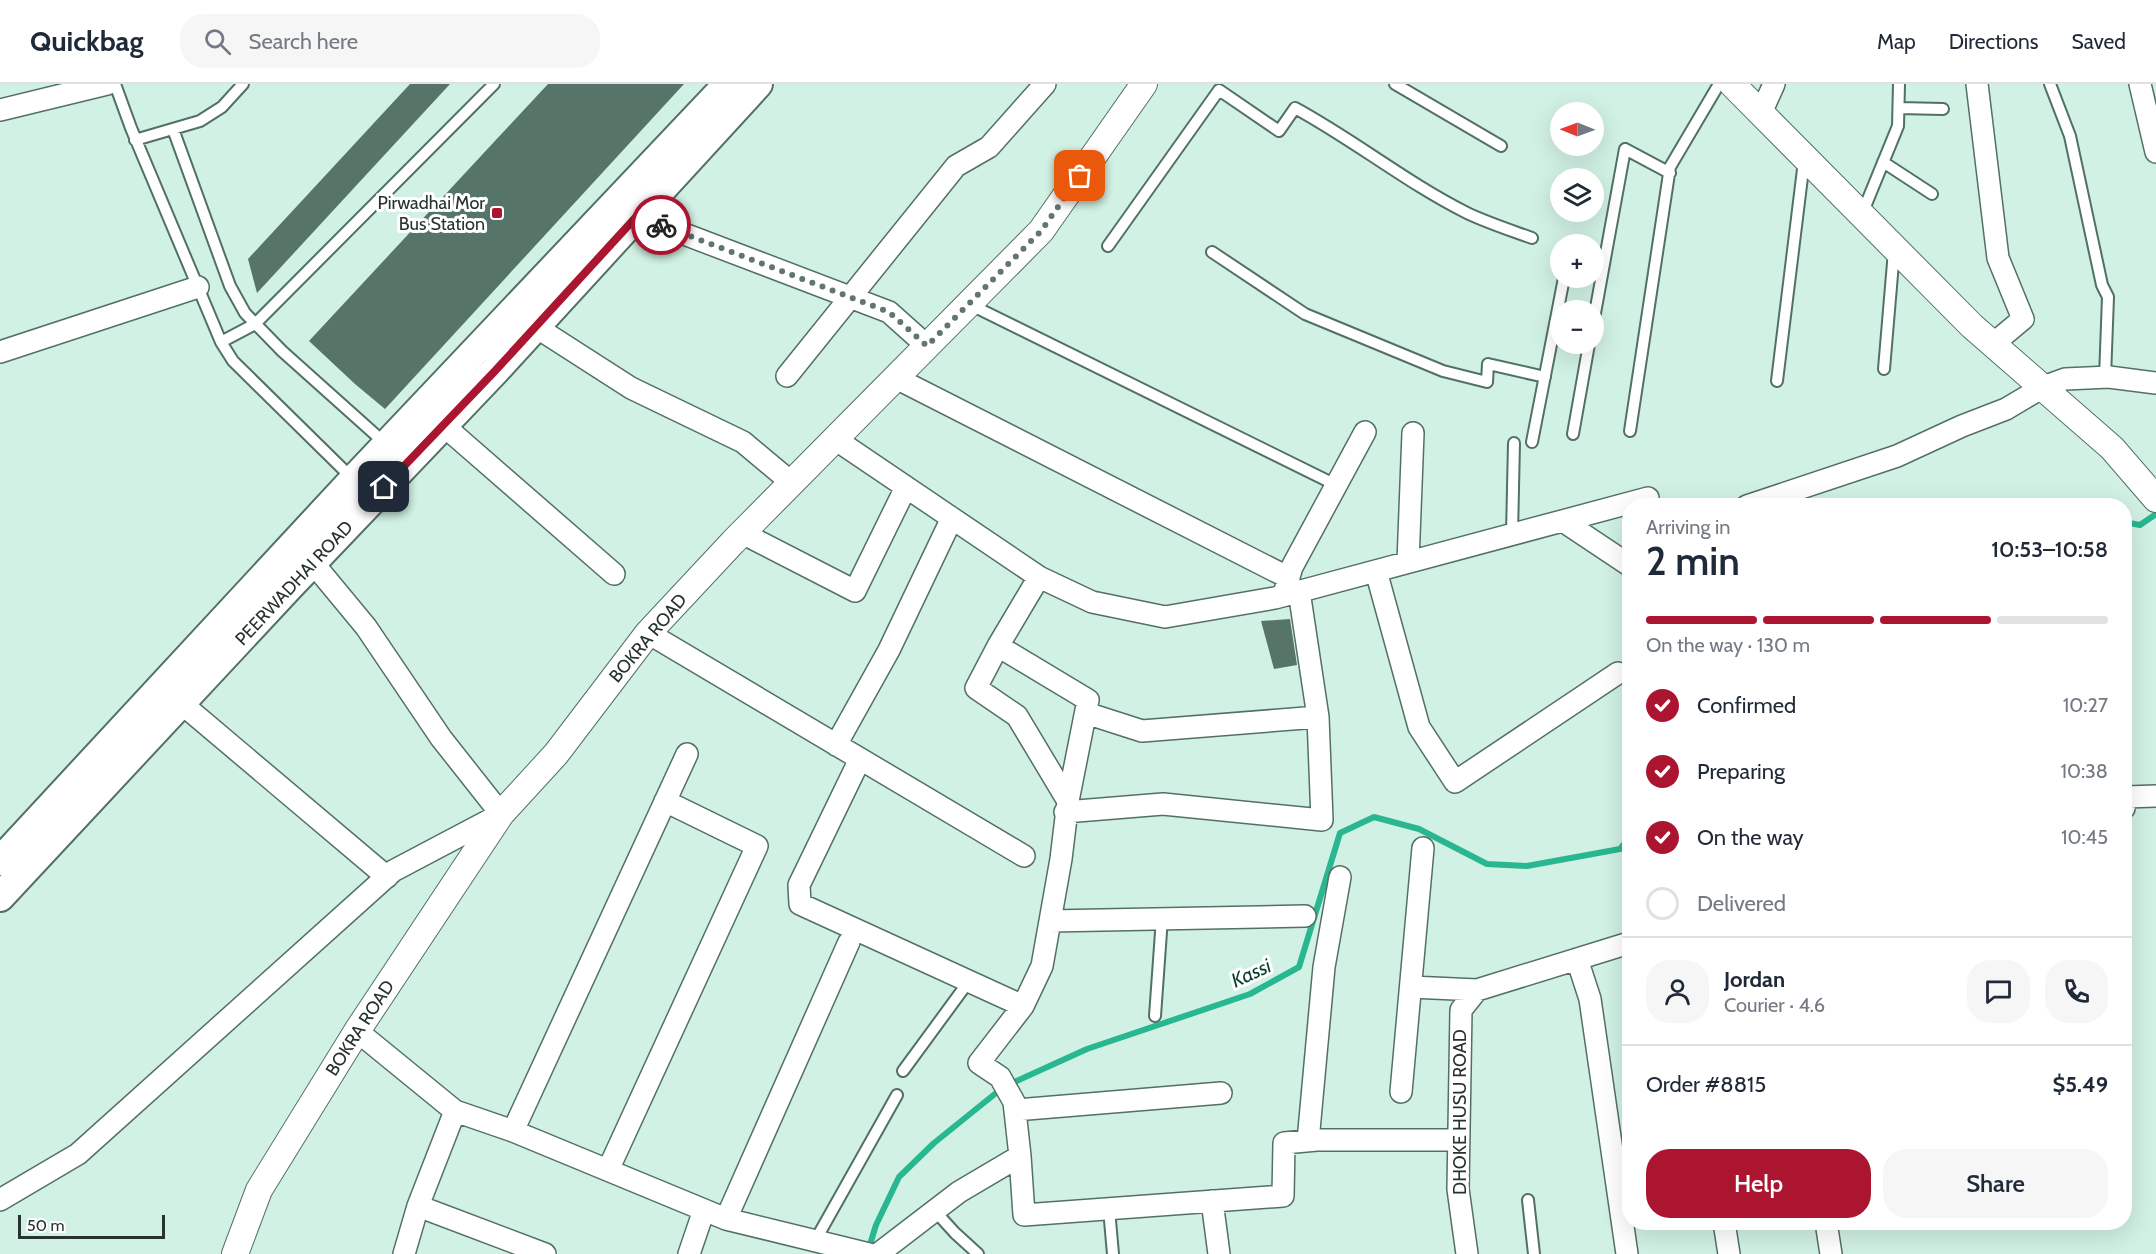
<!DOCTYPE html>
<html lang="en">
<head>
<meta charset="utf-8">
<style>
  body { margin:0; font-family:Cabin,sans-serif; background:#f6f6f7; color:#1f2937; height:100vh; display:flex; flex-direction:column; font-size:22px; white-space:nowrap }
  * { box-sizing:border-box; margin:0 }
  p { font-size:20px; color:#747a83 }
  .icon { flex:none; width:33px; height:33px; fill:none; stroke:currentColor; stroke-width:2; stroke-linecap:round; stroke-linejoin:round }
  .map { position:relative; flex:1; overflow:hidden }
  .side { position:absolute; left:1622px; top:414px; width:510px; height:732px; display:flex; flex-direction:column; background:#fff; border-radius:24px; box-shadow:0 6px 24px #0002 }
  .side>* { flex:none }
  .needle { width:39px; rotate:271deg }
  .fabs { position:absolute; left:1550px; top:18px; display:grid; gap:12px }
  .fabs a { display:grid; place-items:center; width:54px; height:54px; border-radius:50%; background:#fff; box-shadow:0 6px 24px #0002; font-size:30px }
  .scale { position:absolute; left:18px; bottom:15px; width:147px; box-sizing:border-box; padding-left:6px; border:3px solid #26332e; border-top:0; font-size:16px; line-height:21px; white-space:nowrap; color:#26332e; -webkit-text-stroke:4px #fff; paint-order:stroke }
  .pin { position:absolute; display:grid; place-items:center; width:51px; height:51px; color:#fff; margin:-26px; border-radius:12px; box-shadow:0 3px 9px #0006 }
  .courier { position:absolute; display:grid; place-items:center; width:60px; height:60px; margin:-30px; border:4px solid #ab1530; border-radius:50%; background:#fff; color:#222; box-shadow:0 2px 8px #0007 }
  .headline em { font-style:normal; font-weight:600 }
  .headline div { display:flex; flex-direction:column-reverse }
  .headline { display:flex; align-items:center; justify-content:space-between; height:102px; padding:0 24px }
  h1 { font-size:39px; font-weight:600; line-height:45px }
  .bar { display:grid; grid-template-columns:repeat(4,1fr); gap:9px 6px; align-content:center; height:72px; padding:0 24px }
  .bar i { height:8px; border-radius:4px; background:#e0e1e3 }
  .bar .current { background:#ab1530 }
  .bar p { grid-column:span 4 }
  .line { display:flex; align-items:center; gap:15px; padding:0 24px; border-top:2px solid #e0e1e3 }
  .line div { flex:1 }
  .round { display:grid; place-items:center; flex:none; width:63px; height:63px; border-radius:24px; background:#f6f6f7 }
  ol { padding:0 24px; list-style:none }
  li { display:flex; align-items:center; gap:18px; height:66px }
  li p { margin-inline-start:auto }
  li .icon { padding:6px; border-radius:50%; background:#ab1530; color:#fff; stroke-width:4 }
  li:last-child { color:#747a83 }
  li i { width:33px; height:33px; border:3px solid #e0e1e3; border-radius:50% }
  .action { display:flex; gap:12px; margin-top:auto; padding:12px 24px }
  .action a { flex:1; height:69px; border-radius:24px; background:#ab1530; color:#fff; font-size:24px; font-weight:600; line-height:69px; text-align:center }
  .action a+a { background:#f6f6f7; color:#1f2937 }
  header { display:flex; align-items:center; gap:36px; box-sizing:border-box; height:84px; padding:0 30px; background:#fff; border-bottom:2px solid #e0e1e3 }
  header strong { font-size:28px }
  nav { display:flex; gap:33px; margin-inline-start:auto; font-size:21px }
  .search { width:420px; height:54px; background:#f6f6f7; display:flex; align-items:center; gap:15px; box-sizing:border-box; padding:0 21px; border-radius:24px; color:#747a83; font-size:22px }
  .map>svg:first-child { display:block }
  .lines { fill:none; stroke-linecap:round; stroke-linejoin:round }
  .stream { stroke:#28b791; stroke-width:6 }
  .building { fill:#567468 }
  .service-casing { stroke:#537065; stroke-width:14 }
  .minor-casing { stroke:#537065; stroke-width:24 }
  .tertiary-casing { stroke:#537065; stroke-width:28 }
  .secondary-casing { stroke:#537065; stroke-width:32 }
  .service { stroke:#fff; stroke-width:10 }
  .minor { stroke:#fff; stroke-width:21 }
  .tertiary { stroke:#fff; stroke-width:26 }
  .secondary { stroke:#fff; stroke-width:28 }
  .done { stroke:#62766d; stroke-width:6; stroke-dasharray:0 10.8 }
  .route { stroke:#ab1530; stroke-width:8 }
  .poi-dot { fill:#ab1530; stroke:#fff; stroke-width:2 }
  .labels { text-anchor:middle; stroke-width:6; stroke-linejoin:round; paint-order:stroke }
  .poi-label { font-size:18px; fill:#26332e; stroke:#fff; text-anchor:end }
  .street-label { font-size:18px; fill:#26332e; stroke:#fff }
  .water-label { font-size:20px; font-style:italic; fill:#023f2f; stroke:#fff }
</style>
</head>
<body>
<header>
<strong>Quickbag</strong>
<div class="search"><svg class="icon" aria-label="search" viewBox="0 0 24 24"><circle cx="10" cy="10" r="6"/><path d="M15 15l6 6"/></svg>Search here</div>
<nav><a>Map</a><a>Directions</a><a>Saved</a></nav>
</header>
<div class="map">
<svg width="2156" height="1170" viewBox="0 0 2156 1170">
  <rect width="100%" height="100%" fill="#d0f1e3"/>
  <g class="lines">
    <path class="stream" d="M2124,438L2140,441L2156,430
      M1010,1000L1087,965L1250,910L1299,883L1340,749L1374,733L1419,745L1487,780L1527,782L1620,765L1629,754
      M868,1167L876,1141L899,1093L934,1059L1001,1005"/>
  </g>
  <path class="building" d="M410,0H450L257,209L248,175Z
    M548,0H684L385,325L355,300L309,257Z
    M1290,535L1297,581L1274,585L1261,537Z"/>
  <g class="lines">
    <defs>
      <path id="service" d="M115,0L131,44L221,258L233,277L354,396
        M1395,0L1501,62
        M2050,0L2070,52L2102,201L2108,213L2105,293
        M1899,24L1943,25
        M173,45L230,202L245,229L282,267L387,361
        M135,56L200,37L222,23L243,0
        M1883,78L1932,110
        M1862,130L1898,42L1899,0
        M1108,162L1219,6L1279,47L1295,24C1354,56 1407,99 1467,129C1488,139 1510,146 1532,154
        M1212,168L1305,230L1443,287L1487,298L1488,280L1545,293
        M969,220L1336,401
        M1593,240L1625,65L1670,89
        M221,258L255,240L494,0
        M1884,285L1894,167
        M1777,297L1804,77
        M1630,347L1670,83L1719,0
        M1573,350L1589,260
        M1532,358L1564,194
        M1512,450L1514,359
        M1155,932L1162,834
        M903,987L969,897
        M1528,1116L1534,1170
        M1109,1125L1113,1170
        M935,1127L955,1149L978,1170
        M815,1157L897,1011"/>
      <path id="minor" d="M1977,0L1998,174L2023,235L1993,260
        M2140,0L2156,68
        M0,26L107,0
        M1761,29L1774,0
        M637,132L889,228L927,262
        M536,243L631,304L743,358L792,399
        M0,268L198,203
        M787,292L956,82L989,63L1045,0
        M896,294L1289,494
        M443,341L614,490
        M835,355L1039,493L1092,518L1165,533L1275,514L1648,414
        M1747,422L1897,372L1962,342L2006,325L2043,303L2065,295L2109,293L2156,299
        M1563,437L1629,481
        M742,449L855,507L906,403
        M1408,478L1413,349
        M1376,487L1419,643L1455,698L1618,589
        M1285,506L1292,483L1365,348
        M648,549L1024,772
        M998,562L1088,616L1068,717
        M181,619L387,793
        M1086,629L1142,647L1318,633L1299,507
        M836,661L889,566L952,434
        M860,675L799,801L800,820L1023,922
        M2124,724L2126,713L2156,712
        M1065,728L1163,720L1322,736L1318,633
        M1050,837L1305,832
        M1577,875L1590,915L1627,1170
        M1411,903L1477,906
        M357,947L455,1027L513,1047L726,1135L869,1170
        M1401,1008L1423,764
        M1015,1026L1221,1009
        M513,1047L687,670
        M1308,1057L1324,883L1340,793
        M1020,1072L1014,1018L1000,993L979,979L1023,922L1042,882L1061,775L1068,717L1017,632L976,604L998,562L1039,493
        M608,1086L757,762L665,717
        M0,1116L78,1070L393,787L501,730L441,654L366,543L313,479
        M1212,1117L1219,1170
        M418,1122L545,1170
        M726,1135L849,858
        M1724,1138L1729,1170
        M1826,1138L1831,1170
        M404,1170L418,1122L455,1027
        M689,1170L704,1126
        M878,1170L959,1108L1020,1072L1024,1131L1283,1112L1284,1059L1317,1056H1458
        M1467,1170L1458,1105L1461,926L1477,906L1629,859"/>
      <path id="tertiary" d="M1732,0L1972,242L2112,364L2156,415
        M235,1170L259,1106L357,947L501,730L556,670L648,549L733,458L1041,147L1144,0"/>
      <path id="secondary" d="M0,777L353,396L728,0
        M0,813L289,503L494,288L758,0"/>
    </defs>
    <use href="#service" class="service-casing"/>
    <use href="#minor" class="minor-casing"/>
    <use href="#tertiary" class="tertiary-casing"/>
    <use href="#secondary" class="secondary-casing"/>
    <use href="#service" class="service"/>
    <use href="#minor" class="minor"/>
    <use href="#tertiary" class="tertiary"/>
    <use href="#secondary" class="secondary"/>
  </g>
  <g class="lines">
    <path class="done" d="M661,141L889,228L927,262L1041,147L1080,92"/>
    <path class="route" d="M384,403L494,288L637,132L661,141"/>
  </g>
  <rect class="poi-dot" x="491" y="123" width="12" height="12" rx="3"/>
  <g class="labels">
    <g class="poi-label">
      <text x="485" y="125">Pirwadhai Mor<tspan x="485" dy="21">Bus Station</tspan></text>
    </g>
    <g class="street-label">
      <text transform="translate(294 499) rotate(-47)" y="6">PEERWADHAI ROAD</text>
      <text transform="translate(648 554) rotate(-50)" y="6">BOKRA ROAD</text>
      <text transform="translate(360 944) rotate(-57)" y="6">BOKRA ROAD</text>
      <text transform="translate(1460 1028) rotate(-90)" y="6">DHOKE HUSU ROAD</text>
    </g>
    <g class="water-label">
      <text transform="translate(1251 889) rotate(-25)" y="7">Kassi</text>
    </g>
  </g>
</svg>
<div class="fabs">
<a><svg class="needle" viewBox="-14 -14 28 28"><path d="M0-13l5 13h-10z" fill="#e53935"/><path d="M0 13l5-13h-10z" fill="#747a83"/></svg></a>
<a><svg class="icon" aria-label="layers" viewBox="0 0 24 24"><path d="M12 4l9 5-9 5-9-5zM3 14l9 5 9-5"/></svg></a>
<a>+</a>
<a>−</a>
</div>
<div class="scale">50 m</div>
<div class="pin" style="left:1080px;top:92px;background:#ea580c"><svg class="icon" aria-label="bag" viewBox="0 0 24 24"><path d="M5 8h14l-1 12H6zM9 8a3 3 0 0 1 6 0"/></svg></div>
<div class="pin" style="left:384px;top:403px;background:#1f2937"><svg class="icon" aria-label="home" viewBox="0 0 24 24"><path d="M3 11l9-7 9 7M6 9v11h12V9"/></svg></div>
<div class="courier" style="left:661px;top:141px"><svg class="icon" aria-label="bike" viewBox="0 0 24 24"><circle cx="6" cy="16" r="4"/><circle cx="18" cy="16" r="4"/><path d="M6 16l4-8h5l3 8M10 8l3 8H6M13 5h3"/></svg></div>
<section class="side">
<div class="headline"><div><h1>2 min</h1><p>Arriving in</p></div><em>10:53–10:58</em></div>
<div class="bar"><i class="current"></i><i class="current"></i><i class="current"></i><i></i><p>On the way · 130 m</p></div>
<ol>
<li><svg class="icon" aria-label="check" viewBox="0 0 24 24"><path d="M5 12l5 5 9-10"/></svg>Confirmed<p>10:27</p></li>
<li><svg class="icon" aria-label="check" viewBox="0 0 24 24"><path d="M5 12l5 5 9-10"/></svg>Preparing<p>10:38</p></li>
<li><svg class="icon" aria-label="check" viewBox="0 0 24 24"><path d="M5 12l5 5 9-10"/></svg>On the way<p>10:45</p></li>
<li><i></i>Delivered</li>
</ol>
<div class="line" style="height:108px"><a class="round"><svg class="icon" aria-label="person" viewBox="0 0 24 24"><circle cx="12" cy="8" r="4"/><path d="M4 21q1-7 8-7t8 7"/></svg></a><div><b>Jordan</b><p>Courier · 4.6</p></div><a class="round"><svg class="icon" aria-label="chat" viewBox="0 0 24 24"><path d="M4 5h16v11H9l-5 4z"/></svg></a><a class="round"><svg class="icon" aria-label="phone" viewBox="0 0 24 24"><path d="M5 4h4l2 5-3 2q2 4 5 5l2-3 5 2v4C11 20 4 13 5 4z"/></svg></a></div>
<div class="line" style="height:78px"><div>Order #8815</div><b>$5.49</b></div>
<div class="action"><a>Help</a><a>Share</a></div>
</section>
</div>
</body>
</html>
